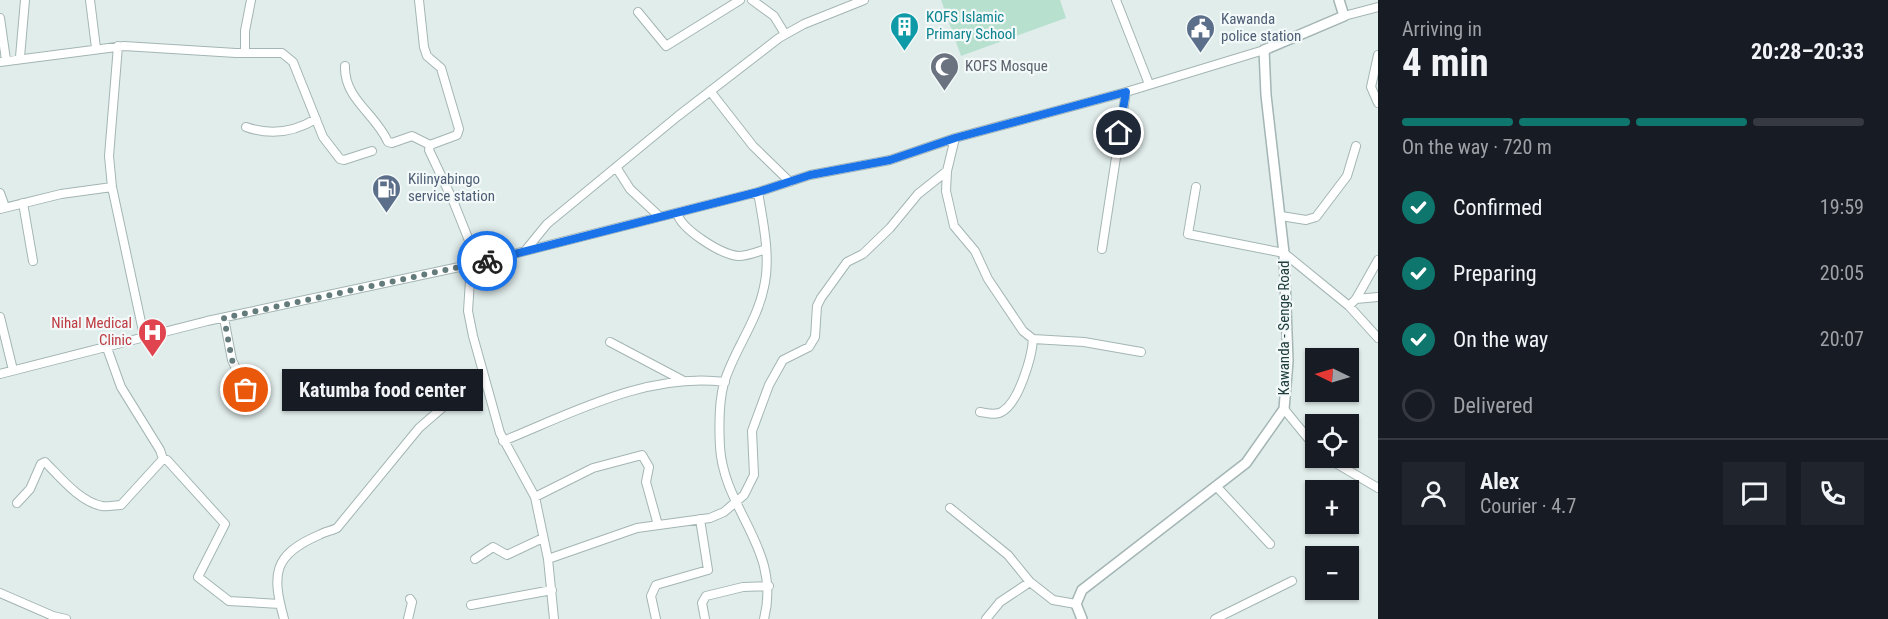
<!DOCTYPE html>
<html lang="en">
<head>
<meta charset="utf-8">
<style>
  body { margin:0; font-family:"Roboto Condensed",sans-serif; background:#20242c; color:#f1f3f6; height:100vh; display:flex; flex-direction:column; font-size:22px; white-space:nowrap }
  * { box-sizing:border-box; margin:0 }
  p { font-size:20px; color:#9ea1a6 }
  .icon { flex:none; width:33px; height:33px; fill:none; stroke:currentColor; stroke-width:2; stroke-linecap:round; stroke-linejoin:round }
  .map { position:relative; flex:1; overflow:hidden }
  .sheet { display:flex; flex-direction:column; background:#171b24; width:510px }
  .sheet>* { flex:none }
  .needle { width:39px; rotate:275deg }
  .tools { position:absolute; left:1305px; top:348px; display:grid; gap:12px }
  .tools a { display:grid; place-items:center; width:54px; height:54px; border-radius:0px; background:#171b24; box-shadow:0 2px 4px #0004; font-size:30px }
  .pin { position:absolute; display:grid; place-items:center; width:51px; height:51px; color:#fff; margin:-26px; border:3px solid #fff; border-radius:50%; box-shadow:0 2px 6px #0007 }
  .courier { position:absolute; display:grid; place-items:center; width:60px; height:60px; margin:-30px; border:4px solid #1a73e8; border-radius:50%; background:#fff; color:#222; box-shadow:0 2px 8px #0007 }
  .bubble { position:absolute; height:42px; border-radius:0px; background:#171b24; box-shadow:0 2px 4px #0004; font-size:20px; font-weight:700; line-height:42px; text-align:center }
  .summary em { font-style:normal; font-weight:700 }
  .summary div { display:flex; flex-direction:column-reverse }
  .summary { display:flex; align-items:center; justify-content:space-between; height:102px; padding:0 24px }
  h1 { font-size:39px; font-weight:700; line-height:45px }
  .bar { display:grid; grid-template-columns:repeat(4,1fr); gap:9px 6px; align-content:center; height:72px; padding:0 24px }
  .bar i { height:8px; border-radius:4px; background:#363941 }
  .bar .active { background:#0f766e }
  .bar p { grid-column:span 4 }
  .line { display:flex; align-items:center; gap:15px; padding:0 24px; border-top:2px solid #363941 }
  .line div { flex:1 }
  .round { display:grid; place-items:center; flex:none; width:63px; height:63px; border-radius:0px; background:#20242c }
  ol { padding:0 24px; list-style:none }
  li { display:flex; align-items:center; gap:18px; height:66px }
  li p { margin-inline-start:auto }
  li .icon { padding:6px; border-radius:50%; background:#0f766e; color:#fff; stroke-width:4 }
  li:last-child { color:#9ea1a6 }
  li i { width:33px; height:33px; border:3px solid #363941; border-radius:50% }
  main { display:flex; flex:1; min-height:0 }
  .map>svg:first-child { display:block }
  .green { fill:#b8e0cf }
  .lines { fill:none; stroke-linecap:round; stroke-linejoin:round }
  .minor-casing { stroke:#a3b5b4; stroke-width:10 }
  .tertiary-casing { stroke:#a3b5b4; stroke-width:12 }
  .minor { stroke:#fff; stroke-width:8 }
  .tertiary { stroke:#fff; stroke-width:9 }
  .done { stroke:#647b7b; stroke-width:6; stroke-dasharray:0 10.8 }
  .route { stroke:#1a73e8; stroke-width:8 }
  .labels { text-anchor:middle; stroke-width:4.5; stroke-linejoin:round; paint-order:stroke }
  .culture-label { font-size:15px; fill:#0d838f; stroke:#f2f9f8; text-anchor:start }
  .service-label { font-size:15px; fill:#4e5e75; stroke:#f2f9f8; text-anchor:start }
  .worship-label { font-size:15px; fill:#5b616d; stroke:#f2f9f8; text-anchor:start }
  .health-label { font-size:15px; fill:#be3a42; stroke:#f2f9f8; text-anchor:end }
  .street-label { font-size:15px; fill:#203e3f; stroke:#f2f9f8 }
</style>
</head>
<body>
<main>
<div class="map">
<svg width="1378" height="619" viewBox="0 0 1378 619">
  <rect width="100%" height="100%" fill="#e1edeb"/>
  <path class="green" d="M941,0H1060L1066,18L961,56Z"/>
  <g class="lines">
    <defs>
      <path id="minor" d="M90,0L96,48
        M419,0L424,47L427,56L441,68L459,129L457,135L430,145L429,150L454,203L478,263
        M752,0L774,16L785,34
        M1116,0L1149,84
        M638,12L666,46L740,0
        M1344,16L1378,7
        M0,18L6,60
        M118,46L109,156L112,187L144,336
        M245,53V31L251,0
        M1378,55L1371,87L1378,103
        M20,57L25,0
        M0,62L124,46L236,53H282L293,62L323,137L340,159L344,160L372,151
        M345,66C344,99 375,113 388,142L392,143L412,136L430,145
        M710,91L753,146L790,182
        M246,127C271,136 294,132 316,119
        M955,138L947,171L946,191L954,226L975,251L988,279L1023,331L1033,339L1084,342L1141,352
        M616,167L630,189L660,217
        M1196,187L1188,234L1284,253L1349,306L1378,338
        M758,192C763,222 771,257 764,287C757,322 734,350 724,383C719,401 719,428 720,447C724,511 782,549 764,619
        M0,193L5,207
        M23,203L33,261
        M0,209L61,194L112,187
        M677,213C681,229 720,254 738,256C747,256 757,252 766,249
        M1281,216L1306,220L1316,217L1347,176L1356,146
        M1102,249L1126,92
        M525,251L547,224L678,116L779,38L804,24L864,0
        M471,265L468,311L473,336L500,433L535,497L548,559L554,619
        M1356,299L1378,297
        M1349,306L1356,299L1378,260
        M0,317L13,370
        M224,318L232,360L246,390
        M610,342L682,380
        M107,348L121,387L160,450L163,459L167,460L225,524L198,577L229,601L280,604
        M0,374L207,321L478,263L758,192L810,175L890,160L955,138L1126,92L1264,50
        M1284,409L1316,448
        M980,412C987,413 997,416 1003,411C1019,401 1032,357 1033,339
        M503,441C572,413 648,372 725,382
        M1327,458L1378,488
        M1216,486L1270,544
        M535,497L593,468L642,455L649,467L646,482L658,525
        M17,503L30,489L41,464L45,462C60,477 80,502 102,506C108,507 115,505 121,505L163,459
        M950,508L1008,555L1030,582
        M475,559L493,547L507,555L543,538
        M548,559L637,528L710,518L724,512L744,495L754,475L752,431L769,385L783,360L809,347L815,337L817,306L821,298L847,262L863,254L890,228L918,194L947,171
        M0,593L53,616V619
        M471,605L552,590
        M53,616L66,619
        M284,619C272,575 272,555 319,535C324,532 331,531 337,528L419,428L449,402L484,379
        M408,619L412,602L410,599
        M656,619L651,596L656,585L708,570L700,519
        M705,619L702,603L706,596L743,587L769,586
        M986,619L1000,602L1030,582L1053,600L1076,604
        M1215,619L1292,581"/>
      <path id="tertiary" d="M1082,619L1076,604L1082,590L1246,463L1284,409L1288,361L1284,253L1266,95L1264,50L1344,16L1339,0"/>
    </defs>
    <use href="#minor" class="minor-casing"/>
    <use href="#tertiary" class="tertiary-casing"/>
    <use href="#minor" class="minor"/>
    <use href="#tertiary" class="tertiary"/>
  </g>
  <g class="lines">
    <path class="done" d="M246,390L232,360L224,318L487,261"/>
    <path class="route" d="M487,261L758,192L810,175L890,160L955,138L1126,92L1119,133"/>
  </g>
  <defs>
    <symbol id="building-pin" viewBox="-11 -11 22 30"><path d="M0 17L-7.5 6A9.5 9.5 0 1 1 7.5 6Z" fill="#0f9aa8" stroke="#f2f9f8"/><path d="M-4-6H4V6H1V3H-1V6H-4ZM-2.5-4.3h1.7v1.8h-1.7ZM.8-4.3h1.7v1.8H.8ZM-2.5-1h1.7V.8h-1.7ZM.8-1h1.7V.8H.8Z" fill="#fff"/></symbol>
    <symbol id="civic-pin" viewBox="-11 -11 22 30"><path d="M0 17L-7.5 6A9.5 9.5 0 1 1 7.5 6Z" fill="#5c6f8a" stroke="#f2f9f8"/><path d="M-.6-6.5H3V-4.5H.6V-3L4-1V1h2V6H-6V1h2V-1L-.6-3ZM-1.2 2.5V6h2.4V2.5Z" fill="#fff"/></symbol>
    <symbol id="mosque-pin" viewBox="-11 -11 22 30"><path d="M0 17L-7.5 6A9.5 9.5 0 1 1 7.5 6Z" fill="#6b7280" stroke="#f2f9f8"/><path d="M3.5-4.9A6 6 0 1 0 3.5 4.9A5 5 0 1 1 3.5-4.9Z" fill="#fff"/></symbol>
    <symbol id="fuel-pin" viewBox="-11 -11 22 30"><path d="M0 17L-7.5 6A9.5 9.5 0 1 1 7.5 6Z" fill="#5c6f8a" stroke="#f2f9f8"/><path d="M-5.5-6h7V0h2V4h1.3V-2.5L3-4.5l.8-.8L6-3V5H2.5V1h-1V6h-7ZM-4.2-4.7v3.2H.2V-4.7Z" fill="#fff"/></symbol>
    <symbol id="hospital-pin" viewBox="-11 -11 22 30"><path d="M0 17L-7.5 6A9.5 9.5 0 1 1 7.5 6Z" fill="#e0444e" stroke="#f2f9f8"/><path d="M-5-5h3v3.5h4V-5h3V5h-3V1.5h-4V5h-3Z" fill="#fff"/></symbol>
  </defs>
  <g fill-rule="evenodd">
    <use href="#building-pin" x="888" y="10" width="33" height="45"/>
    <use href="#civic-pin" x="1184" y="12" width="33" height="45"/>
    <use href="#mosque-pin" x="928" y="50" width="33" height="45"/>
    <use href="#fuel-pin" x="370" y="172" width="33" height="45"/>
    <use href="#hospital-pin" x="136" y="316" width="33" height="45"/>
  </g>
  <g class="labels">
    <g class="culture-label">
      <text x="926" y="22">KOFS Islamic<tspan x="926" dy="17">Primary School</tspan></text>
    </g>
    <g class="service-label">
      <text x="1221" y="24">Kawanda<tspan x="1221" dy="17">police station</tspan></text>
      <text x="408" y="184">Kilinyabingo<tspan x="408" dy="17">service station</tspan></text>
    </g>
    <g class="worship-label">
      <text x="965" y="71">KOFS Mosque</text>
    </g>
    <g class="health-label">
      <text x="132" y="328">Nihal Medical<tspan x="132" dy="17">Clinic</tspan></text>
    </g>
    <g class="street-label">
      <text transform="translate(1284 328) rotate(-90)" y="5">Kawanda - Senge Road</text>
    </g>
  </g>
</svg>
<div class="tools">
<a><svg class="needle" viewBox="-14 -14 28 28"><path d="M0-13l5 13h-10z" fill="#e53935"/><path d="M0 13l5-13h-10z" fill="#9ea1a6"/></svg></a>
<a><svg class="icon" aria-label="locate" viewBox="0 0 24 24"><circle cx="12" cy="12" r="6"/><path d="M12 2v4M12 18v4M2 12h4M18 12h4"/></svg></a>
<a>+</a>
<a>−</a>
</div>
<div class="pin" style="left:246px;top:390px;background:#ea580c"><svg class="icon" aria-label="bag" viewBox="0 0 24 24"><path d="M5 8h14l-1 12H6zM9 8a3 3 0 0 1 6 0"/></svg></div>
<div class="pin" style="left:1119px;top:133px;background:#1f2937"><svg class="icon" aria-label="home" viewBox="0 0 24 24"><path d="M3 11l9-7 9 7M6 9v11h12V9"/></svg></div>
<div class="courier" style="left:487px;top:261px"><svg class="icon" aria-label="bike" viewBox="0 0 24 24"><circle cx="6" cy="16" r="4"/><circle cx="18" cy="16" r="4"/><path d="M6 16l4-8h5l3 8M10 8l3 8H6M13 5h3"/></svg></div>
<div class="bubble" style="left:282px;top:369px;width:201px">Katumba food center</div>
</div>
<section class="sheet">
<div class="summary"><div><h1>4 min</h1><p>Arriving in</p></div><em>20:28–20:33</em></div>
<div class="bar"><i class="active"></i><i class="active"></i><i class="active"></i><i></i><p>On the way · 720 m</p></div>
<ol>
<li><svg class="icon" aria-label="check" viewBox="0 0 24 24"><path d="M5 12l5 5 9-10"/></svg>Confirmed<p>19:59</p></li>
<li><svg class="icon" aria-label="check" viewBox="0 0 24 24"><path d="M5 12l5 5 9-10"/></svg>Preparing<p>20:05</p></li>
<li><svg class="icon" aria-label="check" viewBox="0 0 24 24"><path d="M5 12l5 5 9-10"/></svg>On the way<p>20:07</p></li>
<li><i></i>Delivered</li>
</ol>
<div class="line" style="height:108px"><a class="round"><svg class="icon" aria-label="person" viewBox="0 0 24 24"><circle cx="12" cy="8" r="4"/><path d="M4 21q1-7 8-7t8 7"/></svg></a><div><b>Alex</b><p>Courier · 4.7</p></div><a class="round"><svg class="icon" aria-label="chat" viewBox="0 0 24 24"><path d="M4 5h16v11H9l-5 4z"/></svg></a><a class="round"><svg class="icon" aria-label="phone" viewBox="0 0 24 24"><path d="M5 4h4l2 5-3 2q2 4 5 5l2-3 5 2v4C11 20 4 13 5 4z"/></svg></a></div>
</section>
</main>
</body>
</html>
